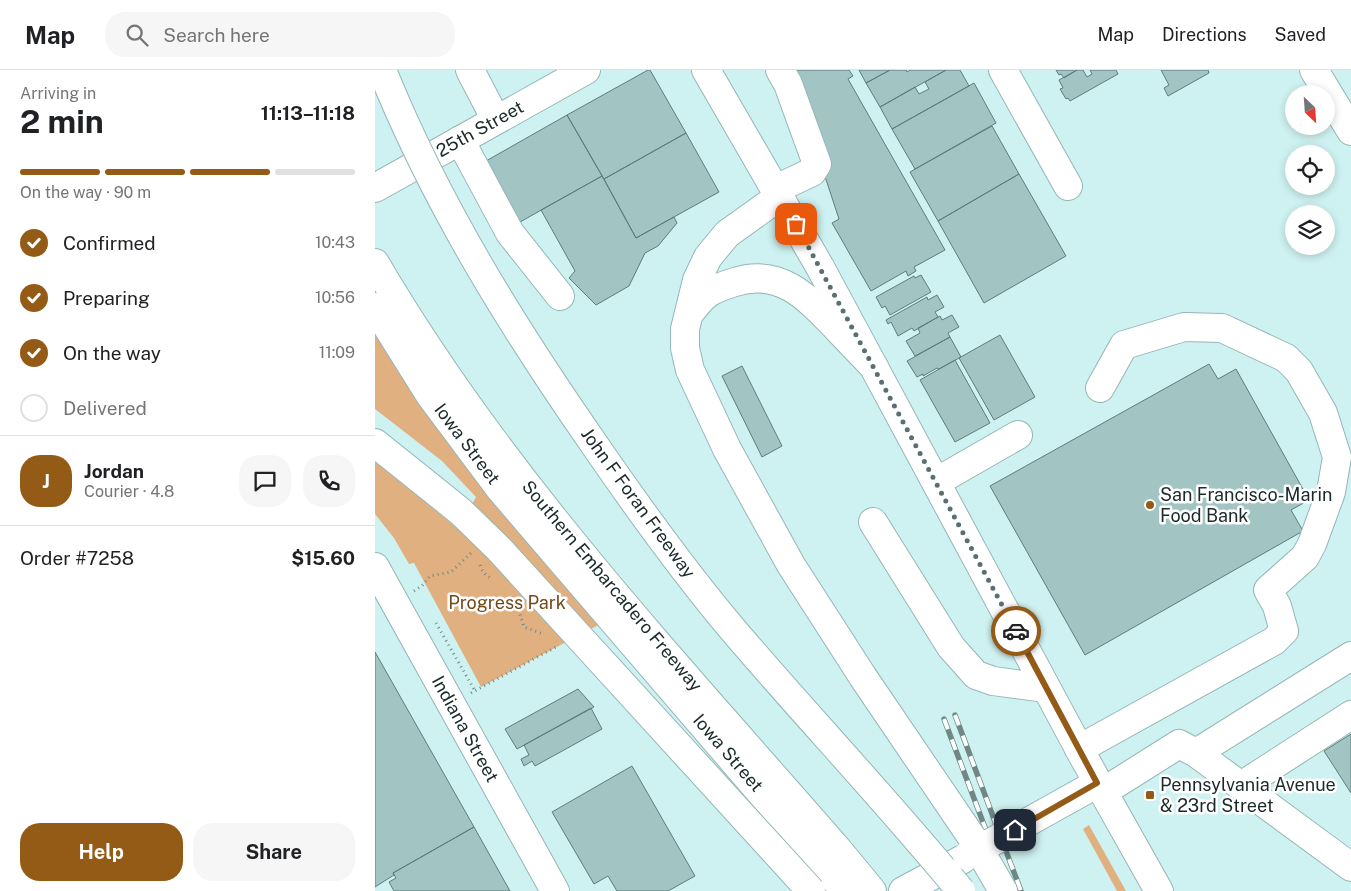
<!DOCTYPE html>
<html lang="en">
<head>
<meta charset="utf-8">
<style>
  body { margin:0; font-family:"Public Sans",sans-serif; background:#f6f6f6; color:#202124; height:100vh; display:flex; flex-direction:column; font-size:19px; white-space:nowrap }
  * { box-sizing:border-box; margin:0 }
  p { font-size:16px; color:#757577 }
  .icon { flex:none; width:28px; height:28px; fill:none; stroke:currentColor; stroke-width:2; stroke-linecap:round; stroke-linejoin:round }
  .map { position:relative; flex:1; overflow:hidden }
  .sheet { display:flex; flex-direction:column; background:#fff; width:375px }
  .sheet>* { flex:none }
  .needle { width:32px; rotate:155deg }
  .tools { position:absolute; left:910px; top:15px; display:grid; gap:10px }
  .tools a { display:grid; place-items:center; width:50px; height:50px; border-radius:50%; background:#fff; box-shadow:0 2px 8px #0003; font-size:25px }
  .pin { position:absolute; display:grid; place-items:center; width:42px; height:42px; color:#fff; margin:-21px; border-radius:10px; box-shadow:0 2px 8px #0006 }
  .courier { position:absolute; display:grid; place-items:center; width:50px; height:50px; margin:-25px; border:4px solid #945b17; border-radius:50%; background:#fff; color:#222; box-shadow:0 1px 6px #0007 }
  .overview em { font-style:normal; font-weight:700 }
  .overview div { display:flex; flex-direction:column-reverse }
  .overview { display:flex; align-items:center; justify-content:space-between; height:85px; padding:0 20px }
  h1 { font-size:32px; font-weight:700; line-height:38px }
  .bar { display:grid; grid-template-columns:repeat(4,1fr); gap:8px 5px; align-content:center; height:60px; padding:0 20px }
  .bar i { height:6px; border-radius:4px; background:#e0e0e0 }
  .bar .on { background:#945b17 }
  .bar p { grid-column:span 4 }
  .line { display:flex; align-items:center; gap:12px; padding:0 20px; border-top:1px solid #e0e0e0 }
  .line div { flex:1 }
  .round { display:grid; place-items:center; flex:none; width:52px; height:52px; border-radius:20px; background:#f6f6f6 }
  ol { padding:0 20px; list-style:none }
  li { display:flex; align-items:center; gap:15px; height:55px }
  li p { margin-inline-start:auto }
  li .icon { padding:5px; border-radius:50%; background:#945b17; color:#fff; stroke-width:4 }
  li:last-child { color:#757577 }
  li i { width:28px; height:28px; border:2px solid #e0e0e0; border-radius:50% }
  .action { display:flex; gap:10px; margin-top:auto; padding:10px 20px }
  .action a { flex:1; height:58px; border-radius:20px; background:#945b17; color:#fff; font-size:20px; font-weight:700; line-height:58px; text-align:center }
  .action a+a { background:#f6f6f6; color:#202124 }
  header { display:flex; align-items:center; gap:30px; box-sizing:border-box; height:70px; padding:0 25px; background:#fff; border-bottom:1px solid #e0e0e0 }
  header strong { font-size:24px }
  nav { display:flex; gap:28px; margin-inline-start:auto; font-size:18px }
  .search { width:350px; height:45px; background:#f6f6f6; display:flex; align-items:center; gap:12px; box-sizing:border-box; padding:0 18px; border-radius:20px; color:#757577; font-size:19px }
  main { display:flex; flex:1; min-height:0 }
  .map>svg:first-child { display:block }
  .green { fill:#e1b080 }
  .building { fill:#a2c5c4; stroke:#5c7d7c }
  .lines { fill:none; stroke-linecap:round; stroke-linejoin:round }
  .minor-casing { stroke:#94b6b5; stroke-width:30 }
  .major-casing { stroke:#94b6b5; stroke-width:30 }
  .highway-casing { stroke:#94b6b5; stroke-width:30 }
  .path { stroke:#718989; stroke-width:3; stroke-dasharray:1 4; stroke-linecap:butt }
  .minor { stroke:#fff; stroke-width:28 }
  .major { stroke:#fff; stroke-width:28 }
  .highway { stroke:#fff; stroke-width:28 }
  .rail-casing { stroke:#6f8787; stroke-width:5.5 }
  .rail { stroke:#fff; stroke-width:4; stroke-dasharray:11; stroke-linecap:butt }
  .minor-bridge-casing { stroke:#94b6b5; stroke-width:30; stroke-linecap:butt }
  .highway-bridge-casing { stroke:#94b6b5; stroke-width:30; stroke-linecap:butt }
  .minor-bridge { stroke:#fff; stroke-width:28 }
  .highway-bridge { stroke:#fff; stroke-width:28 }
  .done { stroke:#5a6f6f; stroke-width:5; stroke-dasharray:0 9 }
  .route { stroke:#945b17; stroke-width:6 }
  .poi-dot { fill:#945b17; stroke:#fff; stroke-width:2 }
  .labels { text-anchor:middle; stroke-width:5; stroke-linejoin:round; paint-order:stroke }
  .street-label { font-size:18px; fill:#1b2929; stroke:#fff }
  .poi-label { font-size:18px; fill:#1b2929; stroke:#fff; text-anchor:start }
  .park-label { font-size:18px; fill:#734919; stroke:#fff }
</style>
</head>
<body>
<header>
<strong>Map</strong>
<div class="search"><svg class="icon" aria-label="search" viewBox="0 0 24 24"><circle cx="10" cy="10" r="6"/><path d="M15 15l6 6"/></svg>Search here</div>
<nav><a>Map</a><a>Directions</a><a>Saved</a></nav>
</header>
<main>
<section class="sheet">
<div class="overview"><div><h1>2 min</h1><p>Arriving in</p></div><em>11:13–11:18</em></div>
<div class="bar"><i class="on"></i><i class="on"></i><i class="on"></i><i></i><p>On the way · 90 m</p></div>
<ol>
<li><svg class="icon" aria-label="check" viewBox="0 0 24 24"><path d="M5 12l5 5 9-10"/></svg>Confirmed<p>10:43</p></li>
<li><svg class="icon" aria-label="check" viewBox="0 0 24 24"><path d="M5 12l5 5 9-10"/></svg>Preparing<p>10:56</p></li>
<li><svg class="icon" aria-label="check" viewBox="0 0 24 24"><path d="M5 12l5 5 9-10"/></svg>On the way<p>11:09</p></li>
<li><i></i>Delivered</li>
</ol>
<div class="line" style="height:90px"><b class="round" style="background:#945b17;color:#fff">J</b><div><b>Jordan</b><p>Courier · 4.8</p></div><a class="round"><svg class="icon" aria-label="chat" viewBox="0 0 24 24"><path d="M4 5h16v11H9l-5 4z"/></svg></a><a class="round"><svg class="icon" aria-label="phone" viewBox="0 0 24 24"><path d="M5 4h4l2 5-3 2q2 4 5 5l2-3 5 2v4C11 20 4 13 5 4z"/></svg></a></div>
<div class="line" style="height:65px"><div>Order #7258</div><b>$15.60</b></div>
<div class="action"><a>Help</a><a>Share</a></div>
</section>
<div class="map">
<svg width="976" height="821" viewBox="0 0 976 821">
  <rect width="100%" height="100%" fill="#cef2f1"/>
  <path class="green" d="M0,241L229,552L106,617L39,493L34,494L19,468L0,444V390L83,459L101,427L67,391L0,339Z
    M714,755L751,821H742L708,759Z"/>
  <path class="building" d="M273,0H275L311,63L229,109L192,45Z
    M415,0H474L478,6L473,9L570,180L539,197L541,201L533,206L531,201L496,221L457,153L464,149Z
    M484,0H515L491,13Z
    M515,0H531L532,2L535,0H571L505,37L491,13Z
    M571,0H585L594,16L517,59L505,37L540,17L544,24L554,19L550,12Z
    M681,0H702L689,8L686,4L684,5Z
    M702,0H708L712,7L717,4L715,0H741L743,4L695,31L693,28L691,29L685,19L688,18L684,10Z
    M786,0H833L834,3L793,26L789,18L794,15Z
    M599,13L621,53L540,99L517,59Z
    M192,45L227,106L145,152L111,91Z
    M617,56L644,104L563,151L535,102Z
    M311,63L344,122L261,168L229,109Z
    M644,104L691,186L609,233L563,151Z
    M227,106L261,168L299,147L302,153L283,176L270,183L254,216L221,235L194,208L200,201L166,140Z
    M546,205L556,222L515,245L510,236L507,238L501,227L539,206L540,208Z
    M562,225L569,237L560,242L563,247L539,261L537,258L523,266L516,252L513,254L511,250L552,227L553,230Z
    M577,245L584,257L573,263L575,267L540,286L531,271L545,263L543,258L565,246L567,250Z
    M625,265L660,327L619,350L584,288Z
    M575,267L586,287L564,299L562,298L548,306V304L542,307L532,291Z
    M580,290L615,353L580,372L545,310Z
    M834,294L843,309L861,299L934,430L916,440L928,461L710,585L615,416Z
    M367,296L407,376L387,387L347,306Z
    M0,582L99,757L18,803L19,805L0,817Z
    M203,619L219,637L142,679L130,659Z
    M216,638L227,659L160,696L157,691L149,696L146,689L154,685L149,675Z
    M976,664V723L949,681Z
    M257,696L320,806L293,821H242L233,806L219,814L177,742Z
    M99,757L135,821H19L14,812L21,808L18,803Z"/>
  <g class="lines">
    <defs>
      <path id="minor" d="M95,0L121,50
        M628,0L693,116
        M939,0L976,61
        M85,70L135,163L185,226
        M0,118L211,0
        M401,119L437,102L442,94L413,14L405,0
        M0,237L55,325L126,420L470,821
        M561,412L643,365
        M498,452L576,577L601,605L618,611L671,618
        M0,497L180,821
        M704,679L899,571L909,561L902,536L893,520L930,487L937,474L956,422L962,387L948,343L924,301L911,288L847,258L809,257L749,275L725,318
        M821,683L976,586
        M866,716L976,645
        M728,722L804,674L821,683L976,797
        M671,742L723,713
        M528,821L588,789"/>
      <path id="major" d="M331,0L445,197L708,686L784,821"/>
      <path id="highway" d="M405,126L352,164L333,187L322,210L310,259V278L315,300L352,379L416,495L488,607
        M0,193C127,410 300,592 464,781L497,821
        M314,244C330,223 334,220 360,212C404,198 431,226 459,255C472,269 486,283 499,297
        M0,373L45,409"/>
    </defs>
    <use href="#minor" class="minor-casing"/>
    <use href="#major" class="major-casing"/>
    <use href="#highway" class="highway-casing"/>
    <path class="path" d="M105,495C107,501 110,505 116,508
      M39,521L47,516L55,506L76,502L96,483
      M142,535L149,557L168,564
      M61,553L100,621
      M96,623L181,577"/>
    <use href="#minor" class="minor"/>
    <use href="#major" class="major"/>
    <use href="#highway" class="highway"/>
    <defs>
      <path id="rail" d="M580,645L646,821
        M569,649L634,821"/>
    </defs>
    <use href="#rail" class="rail-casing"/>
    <use href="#rail" class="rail"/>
    <defs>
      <path id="minor-bridge" d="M592,786L671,742"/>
      <path id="highway-bridge" d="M7,0C61,134 137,256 219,374C263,438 309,502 359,561C434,649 513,732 586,821
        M45,409L86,442L124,479L436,821
        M488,607L600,772L628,821"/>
    </defs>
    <use href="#minor-bridge" class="minor-bridge-casing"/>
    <use href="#highway-bridge" class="highway-bridge-casing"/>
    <use href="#minor-bridge" class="minor-bridge"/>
    <use href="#highway-bridge" class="highway-bridge"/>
  </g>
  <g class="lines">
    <path class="done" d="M421,154L641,561"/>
    <path class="route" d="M640,760L722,713L641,561"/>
  </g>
  <g class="poi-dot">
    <circle cx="775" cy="435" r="5"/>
    <rect x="770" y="720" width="10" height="10" rx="2.5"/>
  </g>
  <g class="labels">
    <g class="street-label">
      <text transform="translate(105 59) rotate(-29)" y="6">25th Street</text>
      <text transform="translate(92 374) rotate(53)" y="6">Iowa Street</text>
      <text transform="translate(263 433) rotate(54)" y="6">John F Foran Freeway</text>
      <text transform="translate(237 516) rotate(50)" y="6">Southern Embarcadero Freeway</text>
      <text transform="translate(90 659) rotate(61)" y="6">Indiana Street</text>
      <text transform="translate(353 683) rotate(49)" y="6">Iowa Street</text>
    </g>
    <g class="poi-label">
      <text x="785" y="431">San Francisco-Marin<tspan x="785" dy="21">Food Bank</tspan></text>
      <text x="785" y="721">Pennsylvania Avenue<tspan x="785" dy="21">&amp; 23rd Street</tspan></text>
    </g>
    <g class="park-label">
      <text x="132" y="539">Progress Park</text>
    </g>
  </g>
</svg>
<div class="tools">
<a><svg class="needle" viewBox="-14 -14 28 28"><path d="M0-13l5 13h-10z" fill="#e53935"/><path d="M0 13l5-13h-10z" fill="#757577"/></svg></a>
<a><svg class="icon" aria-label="locate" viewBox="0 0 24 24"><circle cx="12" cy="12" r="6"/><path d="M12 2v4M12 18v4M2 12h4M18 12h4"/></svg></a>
<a><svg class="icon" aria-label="layers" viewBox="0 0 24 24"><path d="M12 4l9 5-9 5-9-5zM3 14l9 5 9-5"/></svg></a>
</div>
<div class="pin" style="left:421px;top:154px;background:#ea580c"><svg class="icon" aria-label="bag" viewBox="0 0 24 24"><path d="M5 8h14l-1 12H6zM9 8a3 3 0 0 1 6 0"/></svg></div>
<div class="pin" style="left:640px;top:760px;background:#1f2937"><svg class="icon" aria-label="home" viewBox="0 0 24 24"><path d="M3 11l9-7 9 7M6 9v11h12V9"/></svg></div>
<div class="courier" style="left:641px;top:561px"><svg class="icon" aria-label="car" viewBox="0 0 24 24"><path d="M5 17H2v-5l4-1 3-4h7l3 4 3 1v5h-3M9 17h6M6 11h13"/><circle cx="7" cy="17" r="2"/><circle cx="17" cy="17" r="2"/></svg></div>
</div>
</main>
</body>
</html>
